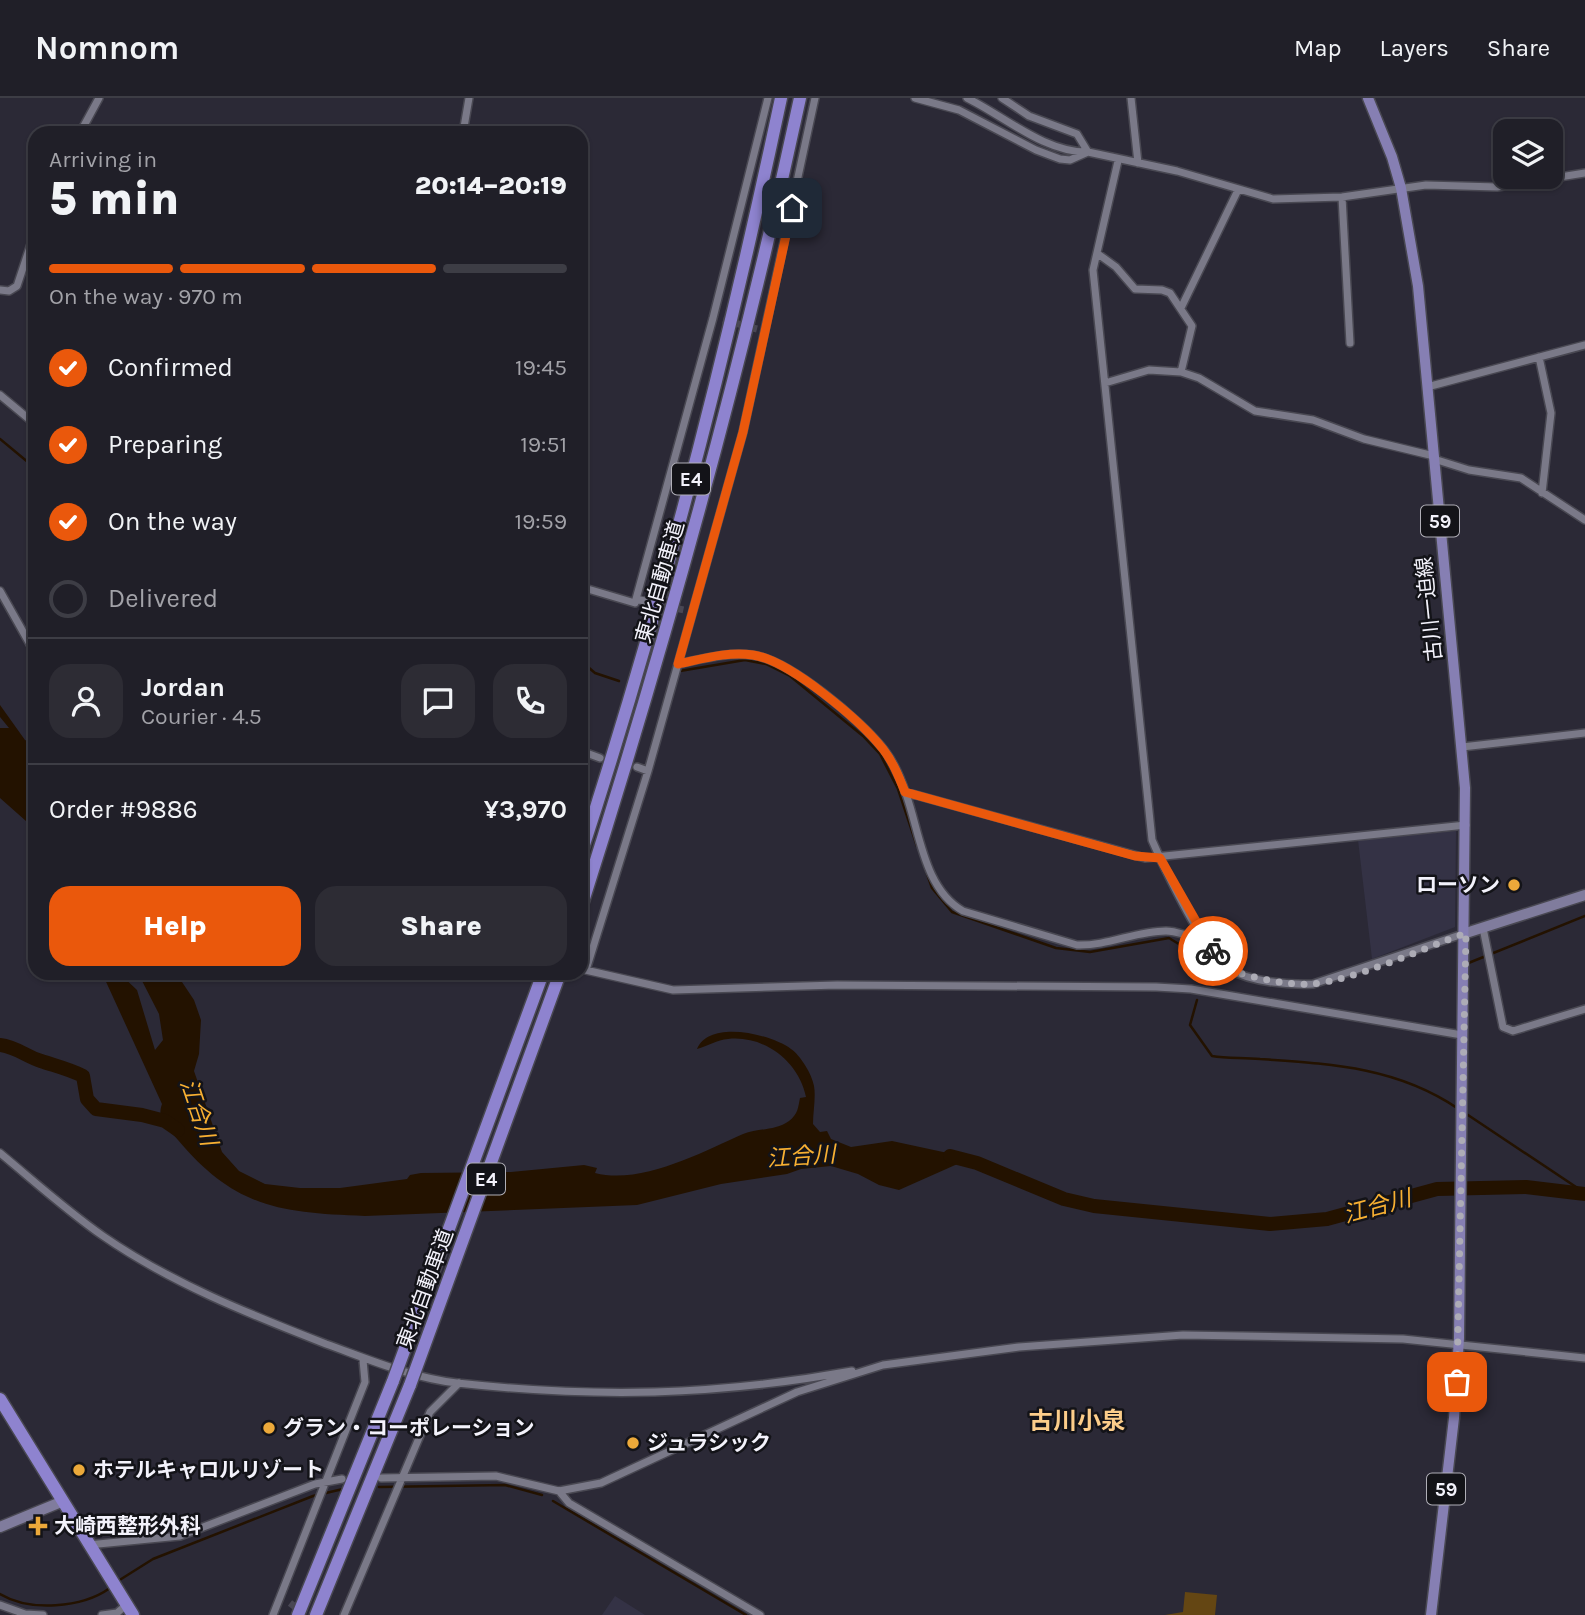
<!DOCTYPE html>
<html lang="en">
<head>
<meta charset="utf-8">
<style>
  body { margin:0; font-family:Karla,"Noto Sans JP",sans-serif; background:#2d2c34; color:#f1f3f6; height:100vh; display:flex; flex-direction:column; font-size:26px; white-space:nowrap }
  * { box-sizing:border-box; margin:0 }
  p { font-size:23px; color:#a2a2a8 }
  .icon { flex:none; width:38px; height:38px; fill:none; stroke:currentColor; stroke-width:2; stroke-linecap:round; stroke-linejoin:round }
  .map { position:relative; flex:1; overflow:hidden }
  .side { position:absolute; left:28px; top:28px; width:560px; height:854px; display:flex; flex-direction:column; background:#201f28; border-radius:21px; box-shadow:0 2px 5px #0004,0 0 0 2px #3d3d45 }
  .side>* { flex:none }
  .fabs { position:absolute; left:1493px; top:21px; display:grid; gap:14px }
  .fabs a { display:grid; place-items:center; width:70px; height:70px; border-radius:14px; background:#201f28; box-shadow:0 2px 5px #0004,0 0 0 2px #3d3d45; font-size:35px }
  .pin { position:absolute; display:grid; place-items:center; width:60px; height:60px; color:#fff; margin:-30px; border-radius:14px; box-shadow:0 4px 10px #0006 }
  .courier { position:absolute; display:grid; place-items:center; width:70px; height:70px; margin:-35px; border:5px solid #ea580c; border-radius:50%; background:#fff; color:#222; box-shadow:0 2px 9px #0007 }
  .head em { font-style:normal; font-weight:800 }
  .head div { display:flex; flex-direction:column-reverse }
  .head { display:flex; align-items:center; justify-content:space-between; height:119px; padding:0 21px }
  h1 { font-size:46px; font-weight:800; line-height:52px }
  .bar { display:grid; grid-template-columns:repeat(4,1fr); gap:10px 7px; align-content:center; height:84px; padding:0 21px }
  .bar i { height:9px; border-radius:5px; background:#3d3d45 }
  .bar .on { background:#ea580c }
  .bar p { grid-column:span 4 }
  .line { display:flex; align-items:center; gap:18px; padding:0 21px; border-top:2px solid #3d3d45 }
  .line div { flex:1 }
  .round { display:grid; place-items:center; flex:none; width:74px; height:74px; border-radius:21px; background:#2d2c34 }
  ol { padding:0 21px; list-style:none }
  li { display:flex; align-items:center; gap:21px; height:77px }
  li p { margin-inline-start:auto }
  li .icon { padding:7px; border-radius:50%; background:#ea580c; color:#fff; stroke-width:4 }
  li:last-child { color:#a2a2a8 }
  li i { width:38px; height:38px; border:4px solid #3d3d45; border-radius:50% }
  .primary-button { display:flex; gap:14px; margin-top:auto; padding:14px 21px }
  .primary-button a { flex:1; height:80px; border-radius:21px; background:#ea580c; color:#fff; font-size:28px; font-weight:800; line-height:80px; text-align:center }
  .primary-button a+a { background:#2d2c34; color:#f1f3f6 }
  header { display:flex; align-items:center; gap:42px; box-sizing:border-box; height:98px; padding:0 35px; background:#201f28; border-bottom:2px solid #3d3d45 }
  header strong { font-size:33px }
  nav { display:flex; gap:38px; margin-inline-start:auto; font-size:24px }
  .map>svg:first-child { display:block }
  .built { fill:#343245 }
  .green { fill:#644613 }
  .water { fill:#231200 }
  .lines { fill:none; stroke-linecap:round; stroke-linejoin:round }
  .stream { stroke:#231200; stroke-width:2.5 }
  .river { stroke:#231200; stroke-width:14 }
  .street-tunnel { stroke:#494754; stroke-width:7; stroke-dasharray:7 3.5; stroke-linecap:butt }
  .street-casing { stroke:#494852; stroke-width:10 }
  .secondary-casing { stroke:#494852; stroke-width:13 }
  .primary-casing { stroke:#494852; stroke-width:13 }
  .highway-casing { stroke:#494852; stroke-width:15 }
  .street { stroke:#7a7988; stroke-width:7 }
  .secondary { stroke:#807c9d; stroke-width:10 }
  .primary { stroke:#867fb3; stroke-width:10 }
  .highway { stroke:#8e83cf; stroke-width:12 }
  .highway-bridge-casing { stroke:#494852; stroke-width:15; stroke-linecap:butt }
  .highway-bridge { stroke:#8e83cf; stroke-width:12 }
  .done { stroke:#adacb6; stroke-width:7; stroke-dasharray:0 12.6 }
  .route { stroke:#ea580c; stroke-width:9 }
  .poi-dot { fill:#eca93a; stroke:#131318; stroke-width:2.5 }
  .labels { text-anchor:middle; stroke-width:5; stroke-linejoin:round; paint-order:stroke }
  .shield { fill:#131318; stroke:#b0afb7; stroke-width:2 }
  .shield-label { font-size:19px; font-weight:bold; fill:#f3f2fb }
  .street-label { font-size:21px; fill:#f3f2fb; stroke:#131318 }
  .poi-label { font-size:21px; font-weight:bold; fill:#f3f2fb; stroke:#131318; text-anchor:start }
  .water-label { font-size:23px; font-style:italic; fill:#f8b032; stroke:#131318 }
  .quarter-label { font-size:24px; font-weight:bold; fill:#fccd8a; stroke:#131318 }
</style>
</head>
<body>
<header>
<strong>Nomnom</strong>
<nav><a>Map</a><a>Layers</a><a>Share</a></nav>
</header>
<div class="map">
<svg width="1585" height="1517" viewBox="0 0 1585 1517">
  <rect width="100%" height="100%" fill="#2b2936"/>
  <path class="built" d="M1456,733L1455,829L1372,861L1358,742Z
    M615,1498L645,1517H602Z"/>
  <path class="green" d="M1185,1494L1217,1497L1215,1517H1165L1183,1514Z"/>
  <path class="water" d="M0,607L25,642L35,647V731L0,700V630H9L0,619Z
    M102,875H119L137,892L155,952L163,942L159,916L138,875H176L194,902L201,922L199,956L194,973L222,1054L239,1073L265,1086L300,1090H340L407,1081L410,1077L421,1075L511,1074L584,1067L597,1070L595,1075C642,1087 702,1054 743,1036C758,1030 775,1033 789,1023C798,1016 798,1010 800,1000L806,999C799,964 765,937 728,941C717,942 708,948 697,951C709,921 771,936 791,951C800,957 812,976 814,988C816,999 813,1014 813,1026L820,1034L827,1033L831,1041L851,1049L892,1043L971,1060L899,1092L879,1087L858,1076L831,1068L801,1071L787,1076L721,1086L637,1107L365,1118C281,1115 235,1110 178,1042C168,1030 156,1023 162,1006Z"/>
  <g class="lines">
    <path class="stream" d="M0,341L35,370
      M581,563L595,575L619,583
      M680,573L745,562L766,566L790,578L863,638L880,656L898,691L917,748
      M923,764L932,790L952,814L1056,850L1090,854L1169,840L1182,848L1200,876L1212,878
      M1466,866L1585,818
      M1197,902L1190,927L1212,958C1228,961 1244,959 1260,961C1331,966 1396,969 1457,1010
      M1465,1015L1585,1095
      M379,1389L505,1387L542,1397
      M553,1403L746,1517
      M118,1483L153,1461L313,1398L343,1391
      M0,1496C30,1514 82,1510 110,1490"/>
    <path class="river" d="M0,947C16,949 26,958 41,963C56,968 69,971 83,978L87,1001L96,1011L142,1017L165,1023L178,1032
      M950,1058L977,1065L1064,1101L1094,1108L1270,1126L1327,1121L1437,1091L1526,1089L1585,1096"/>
    <path class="street-tunnel" d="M723,222L757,231
      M656,506L684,512
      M290,1505L306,1517"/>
    <defs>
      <path id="street" d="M915,0L959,12L1036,52L1060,61L1070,62L1088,54L1077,36L1029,18L1002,0
        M967,0C1004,18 1045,55 1088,54L1177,73L1273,101L1342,99L1426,87L1497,89L1585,75
        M1131,0L1138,65
        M80,35L99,0
        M463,35L469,0
        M1118,63L1093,172L1152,742L1160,760C1171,783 1208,859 1228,871C1252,884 1287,887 1313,886L1466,835
        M1342,99L1350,245
        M1098,156L1116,169L1135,191L1162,192L1170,195L1192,228L1181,274
        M0,192L9,193L17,188L35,134
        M1181,210L1238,92
        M1539,259L1551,315L1542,395
        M1105,285L1149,272L1181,274L1199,280L1255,313L1313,322L1364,341L1434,358
        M1427,289L1585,247
        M0,297L35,326
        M1434,361L1469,372L1521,380L1585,422
        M581,489L635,505L636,501L649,504
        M0,493L35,555
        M636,501L713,220L768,0
        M678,566C702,561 727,554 752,557C789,561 862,623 885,653C894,665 901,681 906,696C920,735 924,791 963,813L1077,847C1108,848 1136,833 1166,833C1180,833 1190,841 1204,839
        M1462,649L1585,635
        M581,653L600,660
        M637,669L648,673
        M905,694L1145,760L1466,727
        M1483,830L1503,929L1513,933L1585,911
        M581,871L673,892L837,887L1156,889L1191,891L1462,937
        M586,872L648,673L743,334L815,0
        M0,1055C34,1083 67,1113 103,1138C171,1185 249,1216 326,1246C368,1261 412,1280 457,1285C595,1300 714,1298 852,1273
        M381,1380L496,1378L559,1393L601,1385L797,1294L883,1267L1019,1249L1183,1237L1403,1241L1585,1260
        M559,1393L569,1405L760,1517
        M88,1447L180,1438L315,1386L342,1381
        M0,1507L25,1516L43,1517
        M102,1517L117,1515L126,1507
        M273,1517L365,1284L363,1262
        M344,1517L430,1314L459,1285"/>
      <path id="secondary" d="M1466,835L1585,797
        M0,1429L61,1404"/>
      <path id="primary" d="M1368,0L1392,59L1401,90L1418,188L1465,690L1459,1240L1454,1320L1431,1517"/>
      <path id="highway" d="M581,756C662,508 727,255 781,0
        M581,810C666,543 741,274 800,0
        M0,1301L133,1517
        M298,1517L393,1283
        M316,1517L410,1287"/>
    </defs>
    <use href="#street" class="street-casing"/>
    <use href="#secondary" class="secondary-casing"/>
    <use href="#primary" class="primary-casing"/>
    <use href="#highway" class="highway-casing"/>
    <use href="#street" class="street"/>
    <use href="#secondary" class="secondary"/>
    <use href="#primary" class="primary"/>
    <use href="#highway" class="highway"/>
    <defs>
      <path id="highway-bridge" d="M393,1283L543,875
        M410,1287L560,875"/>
    </defs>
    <use href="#highway-bridge" class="highway-bridge-casing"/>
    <use href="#highway-bridge" class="highway-bridge"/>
  </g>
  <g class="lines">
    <path class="done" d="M1213,853C1226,873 1240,876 1263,881C1279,884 1294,887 1311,886C1353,883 1424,850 1466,835L1457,1284"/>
    <path class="route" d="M792,110L743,334L678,566C702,561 728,553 753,557C789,562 860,622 883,651C893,664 899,679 905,694L1135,758L1160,760L1213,853"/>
  </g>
  <g class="poi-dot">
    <circle cx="1514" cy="787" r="7"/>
    <circle cx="269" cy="1330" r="7"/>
    <circle cx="633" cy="1345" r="7"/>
    <circle cx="79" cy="1372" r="7"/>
    <path d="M34.5 1417.5h7v7h7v7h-7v7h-7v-7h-7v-7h7z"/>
  </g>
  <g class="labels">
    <g class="shield">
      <rect x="672" y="365.5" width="38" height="31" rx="5"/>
      <rect x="1421" y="407.5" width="38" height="31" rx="5"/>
      <rect x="467" y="1065.5" width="38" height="31" rx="5"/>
      <rect x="1427" y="1375.5" width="38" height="31" rx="5"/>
    </g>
    <g class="shield-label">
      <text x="691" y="388">E4</text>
      <text x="1440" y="430">59</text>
      <text x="486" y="1088">E4</text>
      <text x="1446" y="1398">59</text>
    </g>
    <g class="street-label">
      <text transform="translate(660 484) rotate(-74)" y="7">東北自動車道</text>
      <text transform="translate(1429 511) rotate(-96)" y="7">古川一迫線</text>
      <text transform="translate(425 1191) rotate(-70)" y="7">東北自動車道</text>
    </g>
    <g class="poi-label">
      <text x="1500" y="794" text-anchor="end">ローソン</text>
      <text x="283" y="1337">グラン・コーポレーション</text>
      <text x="647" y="1352">ジュラシック</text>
      <text x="93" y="1379">ホテルキャロルリゾート</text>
      <text x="54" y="1435">大崎西整形外科</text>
    </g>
    <g class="water-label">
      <text transform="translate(199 1014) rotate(71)" y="8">江合川</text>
      <text transform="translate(801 1058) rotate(-4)" y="8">江合川</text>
      <text transform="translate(1377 1108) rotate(-15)" y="8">江合川</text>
    </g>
    <g class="quarter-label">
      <text x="1077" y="1331">古川小泉</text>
    </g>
  </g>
</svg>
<div class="fabs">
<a><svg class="icon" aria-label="layers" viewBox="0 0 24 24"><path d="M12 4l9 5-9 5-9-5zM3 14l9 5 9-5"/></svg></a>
</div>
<div class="pin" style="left:1457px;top:1284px;background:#ea580c"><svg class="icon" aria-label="bag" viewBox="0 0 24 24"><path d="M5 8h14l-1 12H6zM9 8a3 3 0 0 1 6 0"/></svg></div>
<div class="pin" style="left:792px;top:110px;background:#1f2937"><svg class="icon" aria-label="home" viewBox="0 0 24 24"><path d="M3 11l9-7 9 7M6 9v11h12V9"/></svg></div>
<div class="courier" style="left:1213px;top:853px"><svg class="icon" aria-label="bike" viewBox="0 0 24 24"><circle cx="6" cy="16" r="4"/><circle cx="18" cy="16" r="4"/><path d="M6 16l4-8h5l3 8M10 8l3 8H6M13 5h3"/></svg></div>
<section class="side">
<div class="head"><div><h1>5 min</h1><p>Arriving in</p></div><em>20:14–20:19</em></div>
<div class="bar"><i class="on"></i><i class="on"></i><i class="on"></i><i></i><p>On the way · 970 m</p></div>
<ol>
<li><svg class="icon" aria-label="check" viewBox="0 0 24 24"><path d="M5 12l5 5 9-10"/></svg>Confirmed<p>19:45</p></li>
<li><svg class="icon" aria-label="check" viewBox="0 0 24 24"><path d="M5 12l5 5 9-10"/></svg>Preparing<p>19:51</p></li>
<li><svg class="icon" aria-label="check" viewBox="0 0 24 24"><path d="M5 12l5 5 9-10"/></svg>On the way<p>19:59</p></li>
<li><i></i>Delivered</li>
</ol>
<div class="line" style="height:126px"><a class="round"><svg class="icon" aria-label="person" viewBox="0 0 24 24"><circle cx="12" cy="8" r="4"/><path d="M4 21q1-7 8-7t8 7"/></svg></a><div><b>Jordan</b><p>Courier · 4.5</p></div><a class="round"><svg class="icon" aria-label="chat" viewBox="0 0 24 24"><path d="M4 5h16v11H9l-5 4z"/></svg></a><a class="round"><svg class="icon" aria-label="phone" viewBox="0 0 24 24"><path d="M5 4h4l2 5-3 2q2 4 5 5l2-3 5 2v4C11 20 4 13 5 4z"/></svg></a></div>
<div class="line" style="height:91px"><div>Order #9886</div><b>¥3,970</b></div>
<div class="primary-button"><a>Help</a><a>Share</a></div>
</section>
</div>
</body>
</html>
